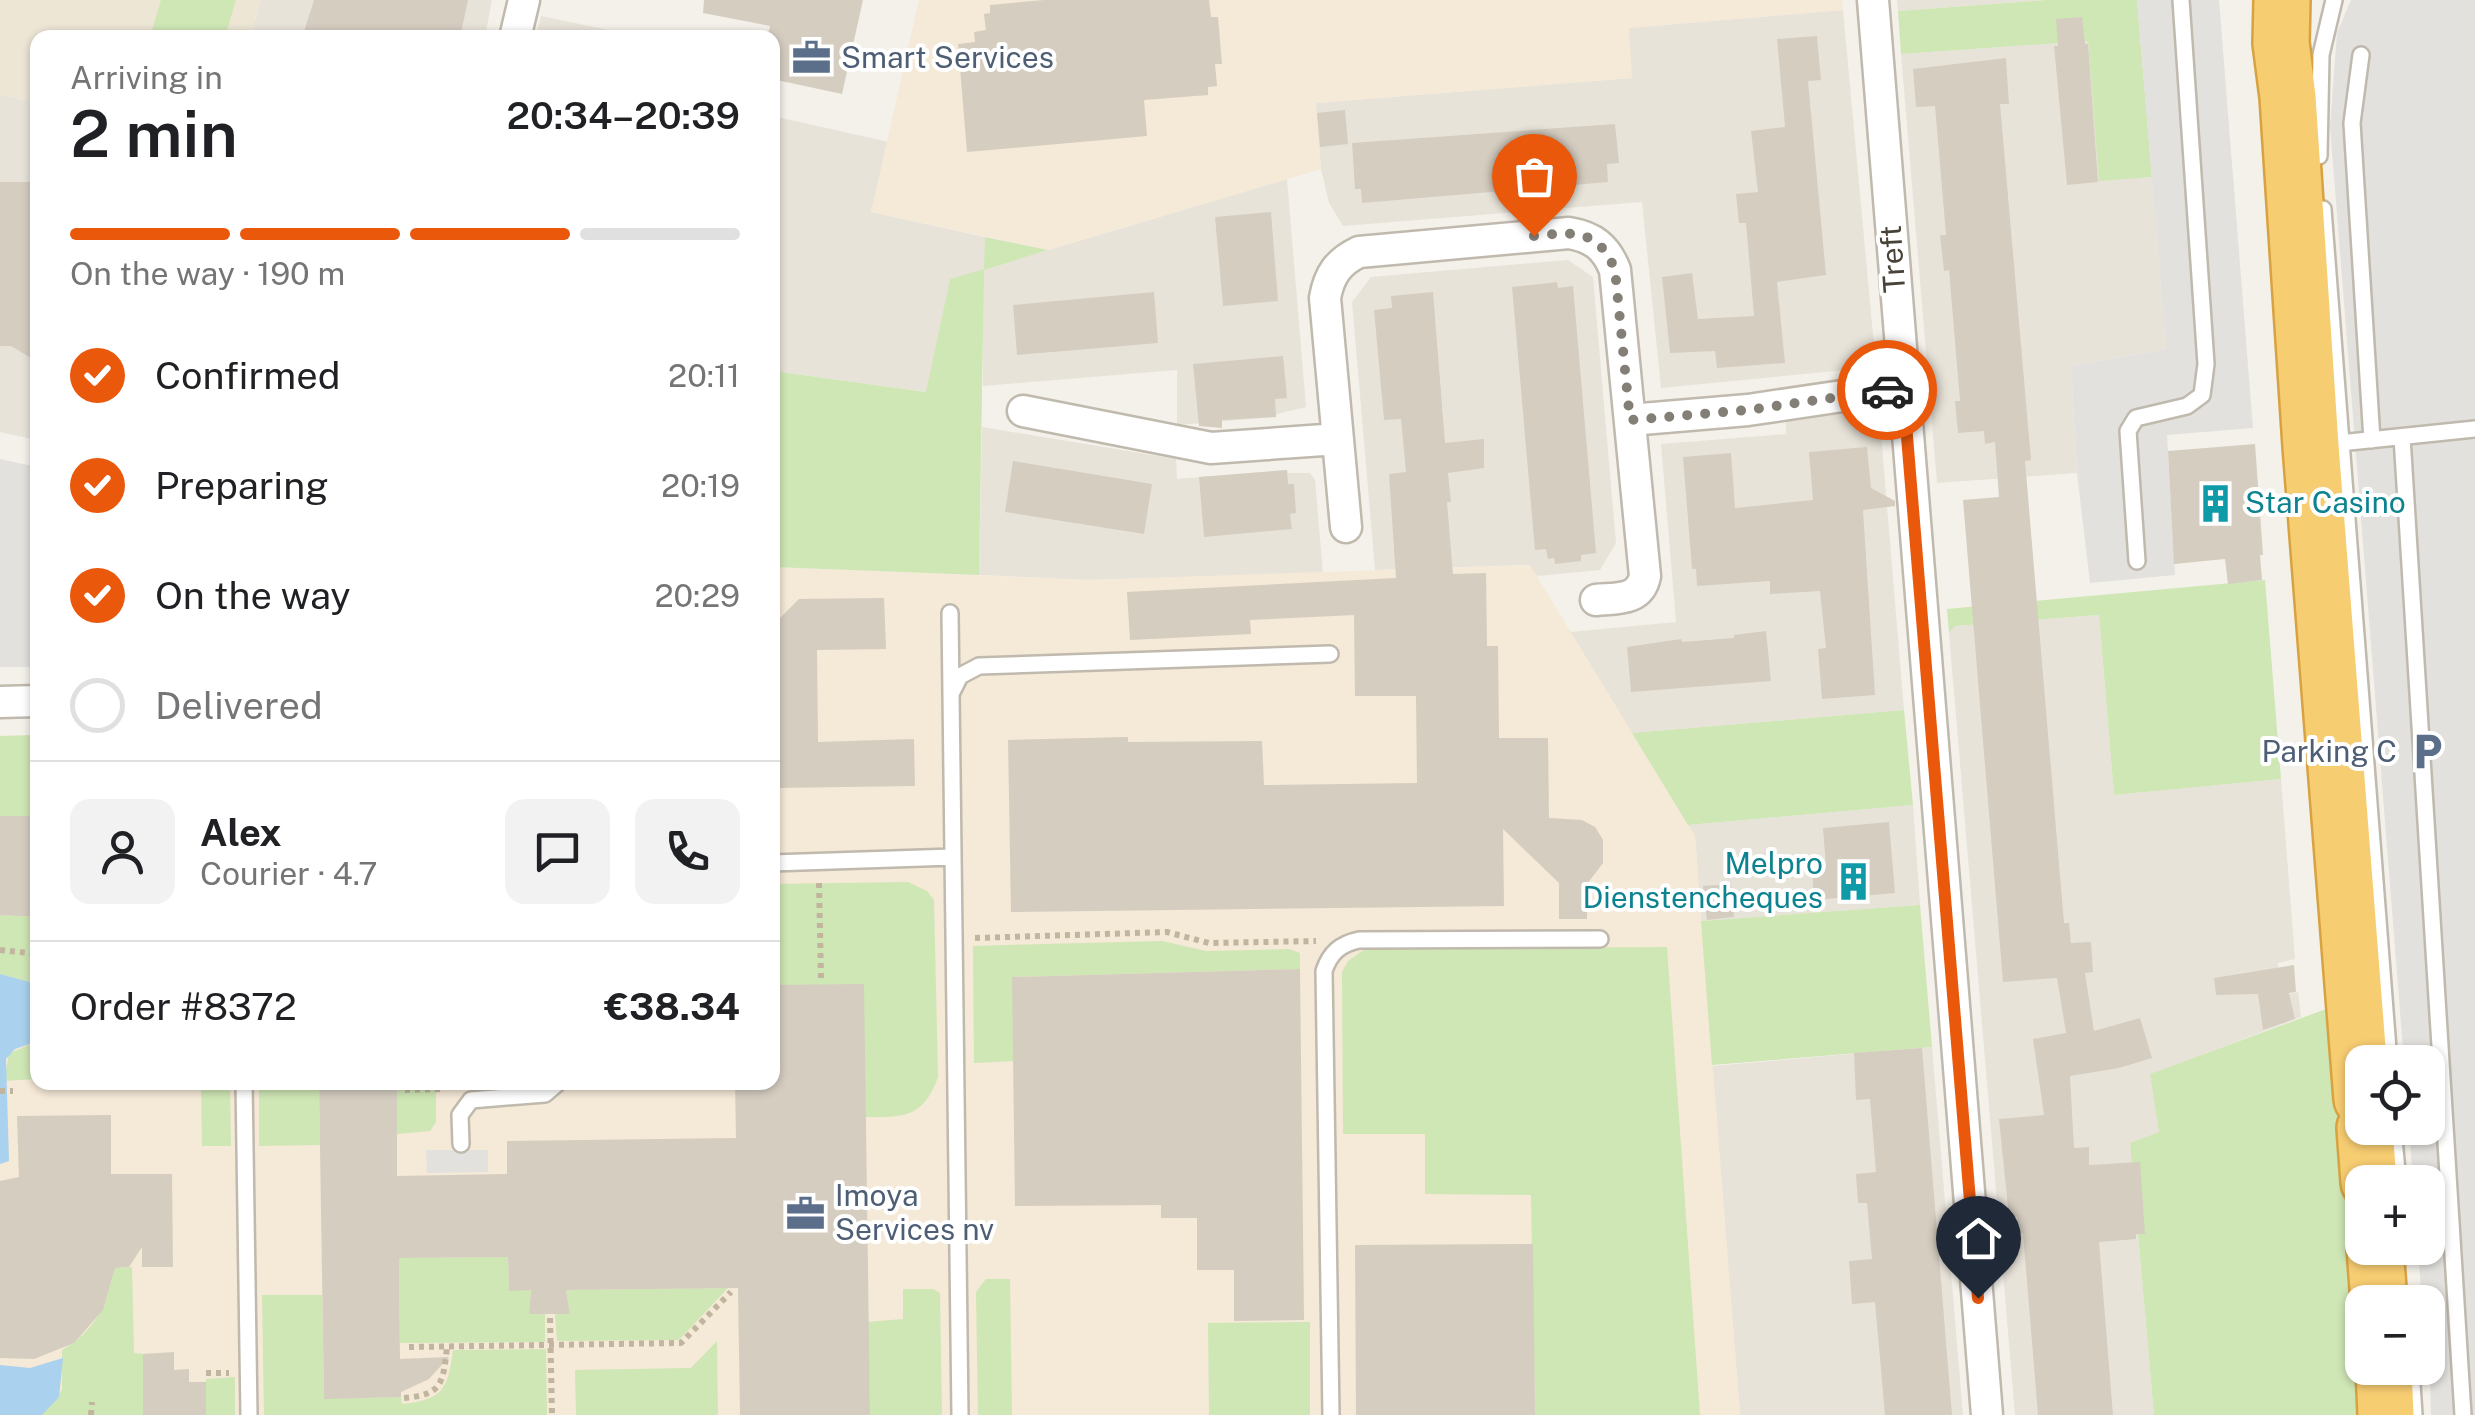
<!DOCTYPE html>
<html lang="en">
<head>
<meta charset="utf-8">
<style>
  body { margin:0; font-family:"Public Sans",sans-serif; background:#f2f2f2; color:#202124; height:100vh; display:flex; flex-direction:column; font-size:38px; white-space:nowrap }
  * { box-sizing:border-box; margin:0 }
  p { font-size:32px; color:#757577 }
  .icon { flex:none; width:55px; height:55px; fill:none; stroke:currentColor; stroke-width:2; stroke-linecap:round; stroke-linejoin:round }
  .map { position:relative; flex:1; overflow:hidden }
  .panel { position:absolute; left:30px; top:30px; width:750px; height:1060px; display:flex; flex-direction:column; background:#fff; border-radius:20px; box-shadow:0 2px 8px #0004 }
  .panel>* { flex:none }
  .tools { position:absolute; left:2345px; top:1045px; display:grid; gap:20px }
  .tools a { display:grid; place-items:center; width:100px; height:100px; border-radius:20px; background:#fff; box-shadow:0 2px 8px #0004; font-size:50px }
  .pin { position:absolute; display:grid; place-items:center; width:85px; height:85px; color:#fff; margin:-102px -42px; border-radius:50% 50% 50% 0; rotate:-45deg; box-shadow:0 0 10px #0007 }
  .pin .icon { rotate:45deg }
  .courier { position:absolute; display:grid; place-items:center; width:100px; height:100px; margin:-50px; border:8px solid #ea580c; border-radius:50%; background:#fff; color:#222; box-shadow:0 2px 12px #0007 }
  .headline em { font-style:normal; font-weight:600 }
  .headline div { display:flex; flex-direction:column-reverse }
  .headline { display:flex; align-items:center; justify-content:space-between; height:170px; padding:0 40px }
  h1 { font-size:65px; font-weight:600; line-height:75px }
  .bar { display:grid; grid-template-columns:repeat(4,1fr); gap:15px 10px; align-content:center; height:120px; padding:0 40px }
  .bar i { height:12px; border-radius:8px; background:#e0e0e0 }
  .bar .on { background:#ea580c }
  .bar p { grid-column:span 4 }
  .line { display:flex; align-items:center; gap:25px; padding:0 40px; border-top:2px solid #e0e0e0 }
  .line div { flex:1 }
  .round { display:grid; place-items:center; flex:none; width:105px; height:105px; border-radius:20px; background:#f2f2f2 }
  ol { padding:0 40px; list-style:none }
  li { display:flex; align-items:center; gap:30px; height:110px }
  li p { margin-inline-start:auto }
  li .icon { padding:10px; border-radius:50%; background:#ea580c; color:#fff; stroke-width:4 }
  li:last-child { color:#757577 }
  li i { width:55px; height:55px; border:5px solid #e0e0e0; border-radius:50% }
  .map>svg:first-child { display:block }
  .residential { fill:#e8e3d9 }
  .commercial { fill:#f5e9d7 }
  .education { fill:#ede6d5 }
  .green { fill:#cfe6b5 }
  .parking { fill:#e3e1de }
  .water { fill:#aad1ed }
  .building { fill:#d5cdc0 }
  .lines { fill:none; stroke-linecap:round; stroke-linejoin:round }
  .service-casing { stroke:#c0b9ad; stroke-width:20 }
  .minor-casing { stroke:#c0b9ad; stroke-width:35 }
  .motorway-casing { stroke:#d7a342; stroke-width:60 }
  .path { stroke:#c1b59f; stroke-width:6; stroke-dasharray:5 5; stroke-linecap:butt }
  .service { stroke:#fff; stroke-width:15 }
  .minor { stroke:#fff; stroke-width:30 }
  .motorway { stroke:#f7cd72; stroke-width:55 }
  .done { stroke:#847f76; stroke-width:10; stroke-dasharray:0 18 }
  .route { stroke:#ea580c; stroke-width:12 }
  .labels { text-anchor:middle; stroke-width:8; stroke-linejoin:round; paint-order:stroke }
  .service-label { font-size:30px; fill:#4e5e75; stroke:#fff; text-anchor:start }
  .street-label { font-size:30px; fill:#484238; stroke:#fff }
  .culture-label { font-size:30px; fill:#0d838f; stroke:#fff; text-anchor:start }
</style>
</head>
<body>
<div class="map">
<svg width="2475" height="1415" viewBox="0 0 2475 1415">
  <rect width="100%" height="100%" fill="#f4f1ea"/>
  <path class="residential" d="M261,0H492L485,37L249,38Z
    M1897,0H2046L1898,11Z
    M1843,10L1876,367L1661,388L1642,202L1343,226L1329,203L1321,169L1315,103L1631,78L1628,28Z
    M541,16L642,37H536Z
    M2088,41L2100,180L2152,177L2166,349L2071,366L2077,473L1937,483L1901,54Z
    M0,95L37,102V440L0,432Z
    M773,116L889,142L871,212L985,237V269L1287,179L1306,407L1277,414L1276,417L1177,425V370L983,386V270L950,279L927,392L773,371Z
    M1568,260L1593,277L1616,543L1600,570L1537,576L1529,565L1375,570L1352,302L1371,277Z
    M1879,410L1904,710L1632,733L1570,632L1676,622L1661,444L1786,434V420Z
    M982,427L1176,459L1177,479L1287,470L1288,473H1310L1315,480L1323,573L1087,580L979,575Z
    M2099,615L2114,795L2281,779L2295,959L2278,963L2280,996L2298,992L2301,1017L2151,1074L2159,1132L2130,1143L2154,1415H2015L1949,633L1955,626Z
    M1913,805L1920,905L1701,921L1695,836L1688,825Z
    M1932,1047L1963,1415H1740L1712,1066Z"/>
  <path class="commercial" d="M919,0H1842L1843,10L1629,28L1632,78L1316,103L1321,169L1048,250L871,212Z
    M1530,565L1695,836L1740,1415H0V736L37,735L38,1082H772L773,567L1088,580Z"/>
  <path class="education" d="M0,0H261L249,37L38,38L37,102L0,95Z"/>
  <path class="green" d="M161,0H236L225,37H150Z
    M2046,0H2137L2152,177L2099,181L2088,41L1901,54L1898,11Z
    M985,237L1048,250L984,270L979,575L773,567V371L926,392L950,279L984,269Z
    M2265,580L2281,779L2114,795L2099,615L1955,626L1949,633L1947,609Z
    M1904,710L1913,805L1688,825L1632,733Z
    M37,735V816H0V736Z
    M908,882L927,891L934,900L938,1077C923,1118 905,1117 865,1117L773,985L772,884Z
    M1920,905L1932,1047L1712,1065L1701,921Z
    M0,915L37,917V984L0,974Z
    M1162,941L1206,951L1289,949L1300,953V969L1013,977V1061L974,1063L973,946Z
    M1667,947L1700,1415H1535L1531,1195L1425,1194V1134H1343L1342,972L1348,961L1365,949Z
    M2337,1005L2367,1415H2154L2130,1143L2159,1132L2150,1074Z
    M37,1041V1079L4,1081L9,1054Z
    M735,1082V1086L623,1088L612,1083Z
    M201,1083H230L231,1146H202Z
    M259,1083H319L320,1145L259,1146Z
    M397,1083H446V1086H436V1122L430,1131L397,1134Z
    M508,1257L509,1290H531L529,1314H545V1342L400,1343L399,1258Z
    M132,1267L134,1353L143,1354V1415H42L62,1390V1350C96,1330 107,1305 114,1268Z
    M986,1279H1010L1012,1415H978L976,1292Z
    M728,1288L679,1340L557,1341L555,1314H570L566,1290Z
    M903,1289H933L940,1293L942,1415H870L868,1322L903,1319Z
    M262,1295H322L324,1398L401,1397L402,1404C443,1400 448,1389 453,1350L546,1349L547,1415H264Z
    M1310,1322V1415H1209L1208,1323Z
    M717,1341L718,1415H576L575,1370L691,1368Z
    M235,1377V1415H206V1379Z"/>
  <path class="parking" d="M2137,0H2219L2253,428L2167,435L2175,575L2090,583L2077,473L2071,366L2166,349Z
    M2351,0H2475V1415H2431L2428,1302H2422L2418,1248H2428V1182H2413L2409,1128H2428V1062H2404L2330,126L2337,33Z
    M0,459L37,467V667H0Z
    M426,1150H488V1172L427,1173Z"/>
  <path class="water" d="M0,974L37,984L38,1041L15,1049L6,1059L9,1161L0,1164Z
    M63,1358L59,1397L42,1415H0V1365L30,1368Z"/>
  <path class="building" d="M314,0H468L460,38H302Z
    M704,0H863L842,94L772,79V38H767L770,26L703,13Z
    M1044,0H1209L1211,17H1218L1222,64H1215L1217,86L1208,87V95L1144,100L1147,136L967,152L958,44L975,42L974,32L986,30L984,14L990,13V5Z
    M2082,17L2085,44H2088L2098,182L2067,185L2054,46H2058L2056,19Z
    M1817,36L1821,80L1808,81L1826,275L1777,282L1785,363L1717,368L1715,351L1670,353L1662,277L1692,273L1698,319L1754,316L1746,223H1739L1736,194L1758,192L1751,131L1785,127L1777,39Z
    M2006,58L2009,104H2000L2031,460L2025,461L2064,923H2069L2071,943L2091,942L2093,972L2085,973L2094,1031L2140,1018L2152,1058L2119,1068L2070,1076L2074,1148L2089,1147V1165L2140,1162L2145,1234H2136V1239L2099,1242L2113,1415H2038L2023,1233L2018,1234L2017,1217H2009L1999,1119L2044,1115L2033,1039L2066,1033L2057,978L2003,982L1963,500L1999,497L1995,442L1985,444L1984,431L1958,433L1955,401H1960L1949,270L1944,271L1940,235H1946L1935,106L1916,107L1913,69Z
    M1345,110L1348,144L1320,147L1317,113Z
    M1615,124L1619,163L1607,164L1608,182L1362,203L1361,189H1355L1352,143Z
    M0,182H37L38,326L31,358L11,346H0Z
    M1271,212L1278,301L1223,306L1215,217Z
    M1557,282L1558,288L1573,286L1596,553L1581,555V561L1555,564L1554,558L1548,559L1546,549L1535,550L1512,287Z
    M1154,292L1158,343L1017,355L1013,305Z
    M1433,292L1445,443L1484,439V468L1448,473L1451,502H1447L1453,574L1486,573L1487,646H1498L1499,738H1548L1549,818L1582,820L1595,827L1603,840V863L1587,884V919H1559V883L1503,829L1504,906L1011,912L1008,740L1128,737V742L1262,741L1264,785L1417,783L1416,696H1355L1354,615L1250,620L1251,634L1130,640L1127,592L1396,578L1389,474L1406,472L1401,419L1384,420L1374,310L1392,308L1391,296Z
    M1283,356L1287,398L1275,399L1276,417L1222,420V428L1199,426L1193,364Z
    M2255,444L2263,555H2260L2262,580L2228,584L2225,559L2174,564L2168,451Z
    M1867,447L1871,488L1895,501V506L1863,510L1875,695L1822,699L1818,649L1826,648L1820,591L1770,594V581L1697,586L1696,569H1692L1683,457L1731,453L1735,508L1813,500L1809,452Z
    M1013,461L1152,484L1144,534L1005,512Z
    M1287,470L1288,484H1294L1296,513L1290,514L1292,529L1204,537L1199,477Z
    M884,598L886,649L817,650L818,742L914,739L915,786L772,788V626L799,599Z
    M1766,631L1771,681L1631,692L1627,647L1681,639L1682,642L1734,638V635Z
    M0,816H38V917L0,915Z
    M1889,822L1895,893L1814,900L1812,868L1826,867L1823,828Z
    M1731,884L1734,917L1707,920L1703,886Z
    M2294,965L2296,992L2289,993L2295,1019L2263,1030L2258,994L2216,995L2214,978Z
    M1300,969L1304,1320L1234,1321V1270H1197V1218H1161V1205L1015,1206L1012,977Z
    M864,984L870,1415H740L738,1288L566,1290L570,1314H529L531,1290L509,1291L508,1257L399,1258L400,1359L449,1357L429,1379L401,1392V1397L324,1399L319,1082H397V1176L507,1174V1141L736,1138L735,1082H772V985Z
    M1922,1048L1952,1415H1885L1875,1302L1852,1304L1849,1261L1872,1259L1867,1203H1858L1856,1174L1876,1172L1870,1099L1856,1100L1854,1053Z
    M111,1115V1174H172L173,1267H142V1247L129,1267L115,1268L103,1310L74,1343L34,1359L0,1358V1181L19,1177L17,1116Z
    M1533,1244L1535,1415H1356L1355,1245Z
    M174,1352V1370L189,1369V1382H206V1415H143V1354Z"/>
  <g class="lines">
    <defs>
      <path id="service" d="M2361,55L2352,123L2372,440
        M2319,156L2321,55L2334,0
        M2323,209L2389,1062
        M2402,437L2463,1415
        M2330,444L2475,429
        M2137,561L2128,431L2136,418L2187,406L2202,395L2206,364L2181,0
        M950,613L960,1415
        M952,692L960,676L979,666L1330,654
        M772,863L953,857
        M244,1082L249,1415
        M2393,1128L2398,1182
        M461,1144L460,1115L471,1100L545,1094L559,1082
        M2411,1368L2414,1415
        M1331,1415L1324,971C1330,953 1340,944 1359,940L1600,939"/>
      <path id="minor" d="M1873,0L1987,1415
        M515,38L524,0
        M1023,411L1211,448L1338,439
        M1630,420L1748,410L1903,387
        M1346,527L1325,298C1329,275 1338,262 1359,252L1569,233C1593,237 1606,247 1615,270L1645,576C1640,601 1617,598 1596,600
        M0,702L38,701"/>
      <path id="motorway" d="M2282,0L2281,43L2288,97L2311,446L2362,1099
        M2365,1128L2369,1182
        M2375,1248L2379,1302
        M2384,1368L2386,1415"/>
    </defs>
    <use href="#service" class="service-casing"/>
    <use href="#minor" class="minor-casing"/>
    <use href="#motorway" class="motorway-casing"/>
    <path class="path" d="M819,883L821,979
      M975,938L1167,932L1209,943L1316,941
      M0,950L38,954
      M405,1090L444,1089V1082
      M0,1091H13
      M550,1318L552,1415
      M409,1347L681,1343L731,1292
      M206,1373H229
      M404,1398C443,1395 443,1382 447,1347
      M91,1415L92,1402"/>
    <use href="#service" class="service"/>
    <use href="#minor" class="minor"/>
    <use href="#motorway" class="motorway"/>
  </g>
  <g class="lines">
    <path class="done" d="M1534,236C1573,232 1598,228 1615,270L1630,420L1748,410L1887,390"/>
    <path class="route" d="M1887,390L1903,388L1978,1298"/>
  </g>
  <defs>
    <symbol id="office-bare" viewBox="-9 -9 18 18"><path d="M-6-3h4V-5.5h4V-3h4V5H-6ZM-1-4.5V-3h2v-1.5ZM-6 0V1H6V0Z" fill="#5c6f8a" stroke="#fff" stroke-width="2.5" paint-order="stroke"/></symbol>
    <symbol id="building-bare" viewBox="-9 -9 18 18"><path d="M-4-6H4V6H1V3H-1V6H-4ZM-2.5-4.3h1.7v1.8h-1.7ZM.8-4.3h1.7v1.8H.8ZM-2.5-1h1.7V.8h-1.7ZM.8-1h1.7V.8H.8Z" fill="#0f9aa8" stroke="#fff" stroke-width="2.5" paint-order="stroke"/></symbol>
    <symbol id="parking-bare" viewBox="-9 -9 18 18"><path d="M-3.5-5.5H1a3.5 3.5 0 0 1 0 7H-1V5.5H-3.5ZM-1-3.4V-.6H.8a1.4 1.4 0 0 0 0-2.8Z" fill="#5c6f8a" stroke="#fff" stroke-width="2.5" paint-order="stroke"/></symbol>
  </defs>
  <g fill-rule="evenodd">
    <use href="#office-bare" x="784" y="30" width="55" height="55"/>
    <use href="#building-bare" x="2188" y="476" width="55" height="55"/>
    <use href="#parking-bare" x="2400" y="724" width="55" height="55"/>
    <use href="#building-bare" x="1826" y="854" width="55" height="55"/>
    <use href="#office-bare" x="778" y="1186" width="55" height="55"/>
  </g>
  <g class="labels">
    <g class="service-label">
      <text x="841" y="68">Smart Services</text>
      <text x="2397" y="762" text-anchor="end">Parking C</text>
      <text x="835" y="1206">Imoya<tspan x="835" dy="34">Services nv</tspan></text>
    </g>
    <g class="street-label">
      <text transform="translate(1893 259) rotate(-94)" y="10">Treft</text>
    </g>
    <g class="culture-label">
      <text x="2245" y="513">Star Casino</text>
      <text x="1823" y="874" text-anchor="end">Melpro<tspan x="1823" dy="34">Dienstencheques</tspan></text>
    </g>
  </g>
</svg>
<div class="tools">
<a><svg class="icon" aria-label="locate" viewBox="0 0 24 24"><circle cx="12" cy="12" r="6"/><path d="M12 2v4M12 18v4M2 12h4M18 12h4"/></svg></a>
<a>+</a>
<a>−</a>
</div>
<div class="pin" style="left:1534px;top:236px;background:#ea580c"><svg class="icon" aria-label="bag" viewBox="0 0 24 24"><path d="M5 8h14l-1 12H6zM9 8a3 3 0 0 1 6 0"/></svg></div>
<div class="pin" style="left:1978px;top:1298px;background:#1f2937"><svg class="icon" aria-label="home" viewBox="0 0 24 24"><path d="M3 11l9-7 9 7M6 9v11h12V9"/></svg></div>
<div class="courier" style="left:1887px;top:390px"><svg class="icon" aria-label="car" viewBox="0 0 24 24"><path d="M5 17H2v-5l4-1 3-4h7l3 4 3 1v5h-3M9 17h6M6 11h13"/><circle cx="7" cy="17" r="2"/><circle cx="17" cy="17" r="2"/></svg></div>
<section class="panel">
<div class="headline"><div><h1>2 min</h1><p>Arriving in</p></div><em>20:34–20:39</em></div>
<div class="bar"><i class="on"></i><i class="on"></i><i class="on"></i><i></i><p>On the way · 190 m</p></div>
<ol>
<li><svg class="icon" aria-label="check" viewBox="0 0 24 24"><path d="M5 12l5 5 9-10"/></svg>Confirmed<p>20:11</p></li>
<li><svg class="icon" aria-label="check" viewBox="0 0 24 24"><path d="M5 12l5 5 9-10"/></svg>Preparing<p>20:19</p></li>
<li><svg class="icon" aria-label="check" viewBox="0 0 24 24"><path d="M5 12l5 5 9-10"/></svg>On the way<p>20:29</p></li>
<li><i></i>Delivered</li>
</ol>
<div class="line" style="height:180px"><a class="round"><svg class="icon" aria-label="person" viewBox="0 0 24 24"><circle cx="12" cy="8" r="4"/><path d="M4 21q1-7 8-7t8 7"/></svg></a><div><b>Alex</b><p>Courier · 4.7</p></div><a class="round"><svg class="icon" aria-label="chat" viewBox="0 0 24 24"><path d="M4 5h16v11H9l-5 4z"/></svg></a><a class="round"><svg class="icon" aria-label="phone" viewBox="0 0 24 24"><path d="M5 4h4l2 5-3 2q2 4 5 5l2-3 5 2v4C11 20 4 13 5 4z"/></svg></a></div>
<div class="line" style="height:130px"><div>Order #8372</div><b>€38.34</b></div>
</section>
</div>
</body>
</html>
